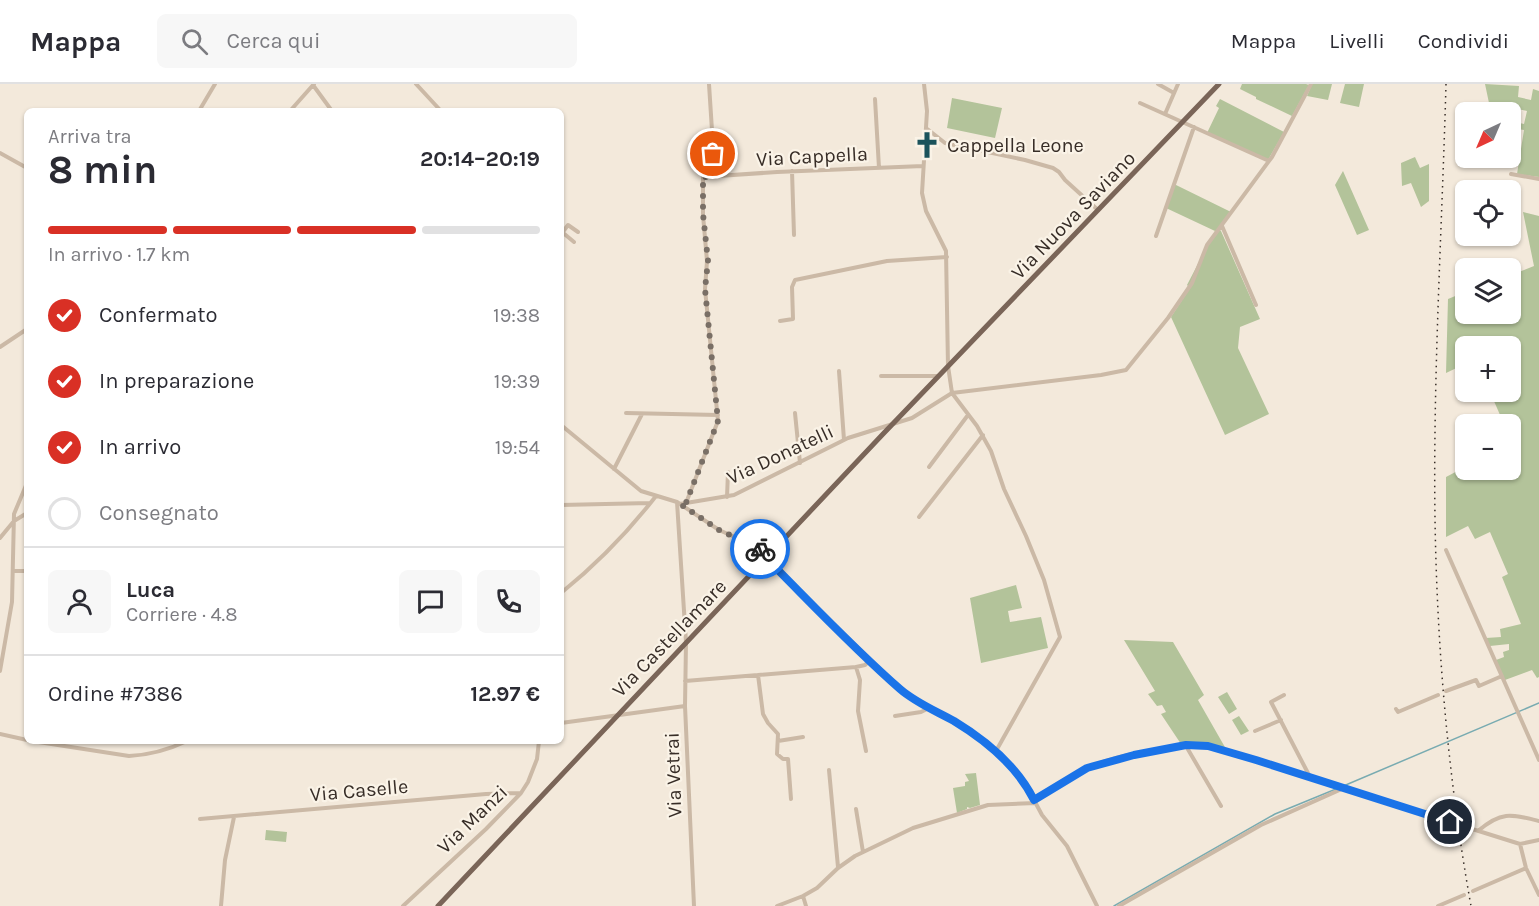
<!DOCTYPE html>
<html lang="it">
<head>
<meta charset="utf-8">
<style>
  body { margin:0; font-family:Karla,sans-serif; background:#f7f7f7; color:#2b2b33; height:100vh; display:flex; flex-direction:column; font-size:22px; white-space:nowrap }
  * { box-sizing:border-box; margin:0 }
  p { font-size:20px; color:#7c7c81 }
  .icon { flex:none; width:33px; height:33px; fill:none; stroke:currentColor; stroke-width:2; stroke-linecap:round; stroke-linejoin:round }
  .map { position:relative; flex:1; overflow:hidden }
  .drawer { position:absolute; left:24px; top:24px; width:540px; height:636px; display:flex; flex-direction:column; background:#fff; border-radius:9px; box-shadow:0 2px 4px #0004 }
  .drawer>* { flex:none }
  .needle { width:39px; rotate:224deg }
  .fabs { position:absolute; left:1455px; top:18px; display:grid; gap:12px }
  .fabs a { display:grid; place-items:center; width:66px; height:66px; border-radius:9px; background:#fff; box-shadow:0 2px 4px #0004; font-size:30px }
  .pin { position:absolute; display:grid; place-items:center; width:51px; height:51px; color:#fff; margin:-26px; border:3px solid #fff; border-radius:50%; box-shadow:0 2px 6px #0007 }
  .courier { position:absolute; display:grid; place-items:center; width:60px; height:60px; margin:-30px; border:4px solid #1a73e8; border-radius:50%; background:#fff; color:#222; box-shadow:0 2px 8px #0007 }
  .head em { font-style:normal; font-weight:700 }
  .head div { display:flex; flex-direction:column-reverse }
  .head { display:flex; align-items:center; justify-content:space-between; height:102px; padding:0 24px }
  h1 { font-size:39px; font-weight:700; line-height:45px }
  .bar { display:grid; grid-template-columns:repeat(4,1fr); gap:9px 6px; align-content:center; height:72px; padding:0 24px }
  .bar i { height:8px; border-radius:4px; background:#e1e1e2 }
  .bar .on { background:#d93025 }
  .bar p { grid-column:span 4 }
  .line { display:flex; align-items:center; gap:15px; padding:0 24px; border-top:2px solid #e1e1e2 }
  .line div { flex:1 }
  .round { display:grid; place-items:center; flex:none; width:63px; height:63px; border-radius:9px; background:#f7f7f7 }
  ol { padding:0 24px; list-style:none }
  li { display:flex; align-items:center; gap:18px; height:66px }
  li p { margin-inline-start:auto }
  li .icon { padding:6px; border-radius:50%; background:#d93025; color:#fff; stroke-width:4 }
  li:last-child { color:#7c7c81 }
  li i { width:33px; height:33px; border:3px solid #e1e1e2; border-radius:50% }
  header { display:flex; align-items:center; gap:36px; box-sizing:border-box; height:84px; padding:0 30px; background:#fff; border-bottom:2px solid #e1e1e2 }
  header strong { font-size:28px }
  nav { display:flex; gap:33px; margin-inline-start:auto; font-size:21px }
  .search { width:420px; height:54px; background:#f7f7f7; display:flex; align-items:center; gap:15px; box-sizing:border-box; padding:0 21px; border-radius:9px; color:#7c7c81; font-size:22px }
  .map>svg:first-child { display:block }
  .green { fill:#b3c39a }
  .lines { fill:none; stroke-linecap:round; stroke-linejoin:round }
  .stream { stroke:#78abb1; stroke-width:1.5 }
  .minor { stroke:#cbb9a6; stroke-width:4 }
  .major { stroke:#7a6558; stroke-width:5 }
  .rail { stroke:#372d27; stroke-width:1.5; stroke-dasharray:1.5 4.5; stroke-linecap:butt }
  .done { stroke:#796f66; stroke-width:6; stroke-dasharray:0 10.8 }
  .route { stroke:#1a73e8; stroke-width:8 }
  .labels { text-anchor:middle; stroke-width:4.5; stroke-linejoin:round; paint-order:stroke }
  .poi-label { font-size:20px; fill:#372d27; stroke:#faf3e7; text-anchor:start }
  .street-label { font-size:20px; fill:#372d27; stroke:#faf3e7 }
</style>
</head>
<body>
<header>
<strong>Mappa</strong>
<div class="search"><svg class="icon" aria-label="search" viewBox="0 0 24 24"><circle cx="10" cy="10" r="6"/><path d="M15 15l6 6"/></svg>Cerca qui</div>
<nav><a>Mappa</a><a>Livelli</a><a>Condividi</a></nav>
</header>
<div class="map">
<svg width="1539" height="822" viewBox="0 0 1539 822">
  <rect width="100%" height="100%" fill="#f3e9db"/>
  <path class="green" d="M1242,0H1306L1309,1L1292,32L1256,15V13L1240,5Z
    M1312,0H1332L1328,16L1307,12Z
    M1345,0H1364L1359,23L1340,19Z
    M1485,0L1519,2L1518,13L1531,16L1533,5L1539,7V93L1517,90L1524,46L1511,44V37L1524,40L1527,27L1489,19Z
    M952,14L1002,24L995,54L947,44Z
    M1220,15L1284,48L1268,76L1207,49L1219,24L1216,22Z
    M1415,73L1420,84L1429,80V117L1421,123L1411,99L1402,102L1401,79Z
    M1343,87L1369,146L1357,151L1335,101Z
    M1174,100L1231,128L1218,144L1221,147L1260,235L1240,243L1238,264L1269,330L1225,351L1171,233L1190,204L1187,201L1215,147L1166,124Z
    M1523,128L1539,132V593L1537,594L1532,586L1505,596L1496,576L1504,573L1503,568L1509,566V560L1490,562L1486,554L1501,553L1500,545L1521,540L1502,493L1508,490L1490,448L1475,455L1468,442L1446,453V393L1465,383L1466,386H1510L1511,362L1513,361L1511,356L1510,340H1504L1490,308H1510V262H1466L1465,280L1446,289L1448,215L1465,208L1466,230H1510L1511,191L1534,182Z
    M1016,501L1022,524L1008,527L1010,538L1041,533L1048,564L981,579L970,514Z
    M1124,556L1173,558L1204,611L1198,616L1226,665L1194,659L1181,660L1161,630L1166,628L1162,621L1157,622L1148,610L1155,607Z
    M1227,608L1237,625L1229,630L1218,613Z
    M1239,632L1249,647L1241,651L1232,636Z
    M976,689L980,721L970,724L967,723V725L957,729L953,704L965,702V698L969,697L965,690Z
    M266,746L287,748L286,758L265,756Z"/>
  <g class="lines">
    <path class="stream" d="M1341,703L1539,619
      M1114,822L1275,730L1336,705"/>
    <path class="minor" d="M416,0L441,27
      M709,0L715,93
      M924,0L927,27L922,109L926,127L946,167L948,282L952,309L977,342L991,367L1004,405L1026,452L1044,496L1060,553L996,667
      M1158,0L1174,9
      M313,1L332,27
      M875,15L879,84
      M1140,19L1269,77
      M199,27L215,0
      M290,27L314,0
      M1165,30L1178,0
      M926,44L945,59L1025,76L1053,84L1059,88L1065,96L1098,126
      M0,69L27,84
      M792,87L794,151
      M1511,90L1539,95
      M1222,142L1256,221
      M562,148L574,158
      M562,149L568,141L578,148
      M1156,152L1194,43
      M780,237L793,235L792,203L795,196L887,177L947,173
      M0,263L27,245
      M839,287L844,356
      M881,292H938
      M626,329L718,331
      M795,329L800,379
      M561,341L641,407L677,418L719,446L755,462L768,471
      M929,383L968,331
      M614,385L642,330
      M727,413L728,388
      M677,418L686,558L685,622L694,822
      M686,419L718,337L705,205L707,177L703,131V93L777,88L923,82
      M680,420L734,411L848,354L912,334L952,309L1101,291L1126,286L1168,234L1192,199L1207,161L1272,73L1311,0
      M561,421L650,419
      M919,433L983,351
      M0,454L14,437L27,429
      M1446,466L1539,676
      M766,474L900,605L972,649L1005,675L1026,701L1042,731L1067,762L1097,822
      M14,487H27
      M561,509C597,480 628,448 656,412
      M856,583L860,596L858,627L866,667
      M0,587L12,518L14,430L27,399
      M758,591L763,630L768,639L778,650L777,670L783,675H788L791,715
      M685,597L856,583L865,581L870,576
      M1446,607L1476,596L1479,602L1502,592
      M1284,611L1271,618L1310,693
      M1396,625L1398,628L1438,611
      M895,632L921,628L929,624
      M561,639L685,622
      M1255,647L1281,636
      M0,650L27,656
      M32,657L129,672C150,671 168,666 187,657
      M778,657L803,653
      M1186,662L1221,722
      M829,686L838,783
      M1034,716C1051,706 1068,694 1086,685C1115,670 1175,661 1208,662L1520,760L1539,756
      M856,725L863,768
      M200,735L486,710L521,709
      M1478,747C1501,727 1511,730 1539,737
      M1520,760L1526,784L1539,811
      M1473,807L1526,784
      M803,812L806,822
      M221,822L225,776L234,733
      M403,822L486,745L521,709L528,698L537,675L539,657
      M777,822L803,812L817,804L838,784L855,772L913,744L988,721L1036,719
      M1119,822L1261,741L1344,704
      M1438,822L1464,811"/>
    <path class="major" d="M438,822L883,350L1219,0"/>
    <path class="rail" d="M1446,0C1442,145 1433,290 1435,435C1437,564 1448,694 1471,822"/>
  </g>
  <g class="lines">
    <path class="done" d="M713,70L715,93H703V130L708,177L705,205L718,337L686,419L680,420L719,446L760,465"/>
    <path class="route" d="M760,465L768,471L766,474C810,518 853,564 900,605C916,619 936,627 954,637C987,657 1017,682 1034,716L1087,684L1134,671L1186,661L1208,662L1256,676L1450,738"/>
  </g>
  <defs>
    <symbol id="church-bare" viewBox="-9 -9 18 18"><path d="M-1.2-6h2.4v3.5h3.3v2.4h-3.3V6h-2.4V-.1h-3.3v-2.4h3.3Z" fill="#1b535b" stroke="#faf3e7" stroke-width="2.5" paint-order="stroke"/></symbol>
  </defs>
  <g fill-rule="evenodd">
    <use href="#church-bare" x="908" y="42" width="38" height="38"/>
  </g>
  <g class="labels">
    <g class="poi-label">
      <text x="947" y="68">Cappella Leone</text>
    </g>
    <g class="street-label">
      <text transform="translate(812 72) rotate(-3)" y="7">Via Cappella</text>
      <text transform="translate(1073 131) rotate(-46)" y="7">Via Nuova Saviano</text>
      <text transform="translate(780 370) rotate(-25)" y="7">Via Donatelli</text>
      <text transform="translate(669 554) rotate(-46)" y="7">Via Castellamare</text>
      <text transform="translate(673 691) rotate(-92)" y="7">Via Vetrai</text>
      <text transform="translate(359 706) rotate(-5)" y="7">Via Caselle</text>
      <text transform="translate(472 735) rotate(-44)" y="7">Via Manzi</text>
    </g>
  </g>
</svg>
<div class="fabs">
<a><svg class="needle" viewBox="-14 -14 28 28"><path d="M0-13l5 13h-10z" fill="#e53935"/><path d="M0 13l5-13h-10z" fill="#7c7c81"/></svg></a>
<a><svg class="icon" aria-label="locate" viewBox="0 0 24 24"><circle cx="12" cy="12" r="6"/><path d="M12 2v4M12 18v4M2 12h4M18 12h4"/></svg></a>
<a><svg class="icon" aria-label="layers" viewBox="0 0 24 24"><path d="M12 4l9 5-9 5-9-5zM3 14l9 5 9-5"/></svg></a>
<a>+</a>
<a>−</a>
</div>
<div class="pin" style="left:713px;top:70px;background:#ea580c"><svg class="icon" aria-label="bag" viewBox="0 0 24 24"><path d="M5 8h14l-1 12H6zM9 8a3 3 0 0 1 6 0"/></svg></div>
<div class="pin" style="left:1450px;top:738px;background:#1f2937"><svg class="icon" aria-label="home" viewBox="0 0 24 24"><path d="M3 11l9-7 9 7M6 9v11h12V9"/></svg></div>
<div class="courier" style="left:760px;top:465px"><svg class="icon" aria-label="bike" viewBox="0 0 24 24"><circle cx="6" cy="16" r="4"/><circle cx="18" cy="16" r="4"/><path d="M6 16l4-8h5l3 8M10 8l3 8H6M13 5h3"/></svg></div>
<section class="drawer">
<div class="head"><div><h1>8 min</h1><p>Arriva tra</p></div><em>20:14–20:19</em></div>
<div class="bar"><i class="on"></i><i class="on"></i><i class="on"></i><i></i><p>In arrivo · 1.7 km</p></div>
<ol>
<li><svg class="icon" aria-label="check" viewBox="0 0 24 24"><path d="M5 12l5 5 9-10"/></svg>Confermato<p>19:38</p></li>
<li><svg class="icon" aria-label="check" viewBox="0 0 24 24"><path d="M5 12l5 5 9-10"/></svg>In preparazione<p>19:39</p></li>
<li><svg class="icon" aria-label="check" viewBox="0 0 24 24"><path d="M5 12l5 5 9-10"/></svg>In arrivo<p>19:54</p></li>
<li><i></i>Consegnato</li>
</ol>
<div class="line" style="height:108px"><a class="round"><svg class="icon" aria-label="person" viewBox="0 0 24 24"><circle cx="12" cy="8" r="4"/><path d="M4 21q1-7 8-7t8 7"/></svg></a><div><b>Luca</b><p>Corriere · 4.8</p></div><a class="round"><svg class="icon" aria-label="chat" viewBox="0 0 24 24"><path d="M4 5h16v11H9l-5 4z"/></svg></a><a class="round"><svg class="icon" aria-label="phone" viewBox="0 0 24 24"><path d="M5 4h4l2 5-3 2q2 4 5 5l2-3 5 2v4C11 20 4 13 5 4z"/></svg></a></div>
<div class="line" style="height:78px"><div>Ordine #7386</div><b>12.97 €</b></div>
</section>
</div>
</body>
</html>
